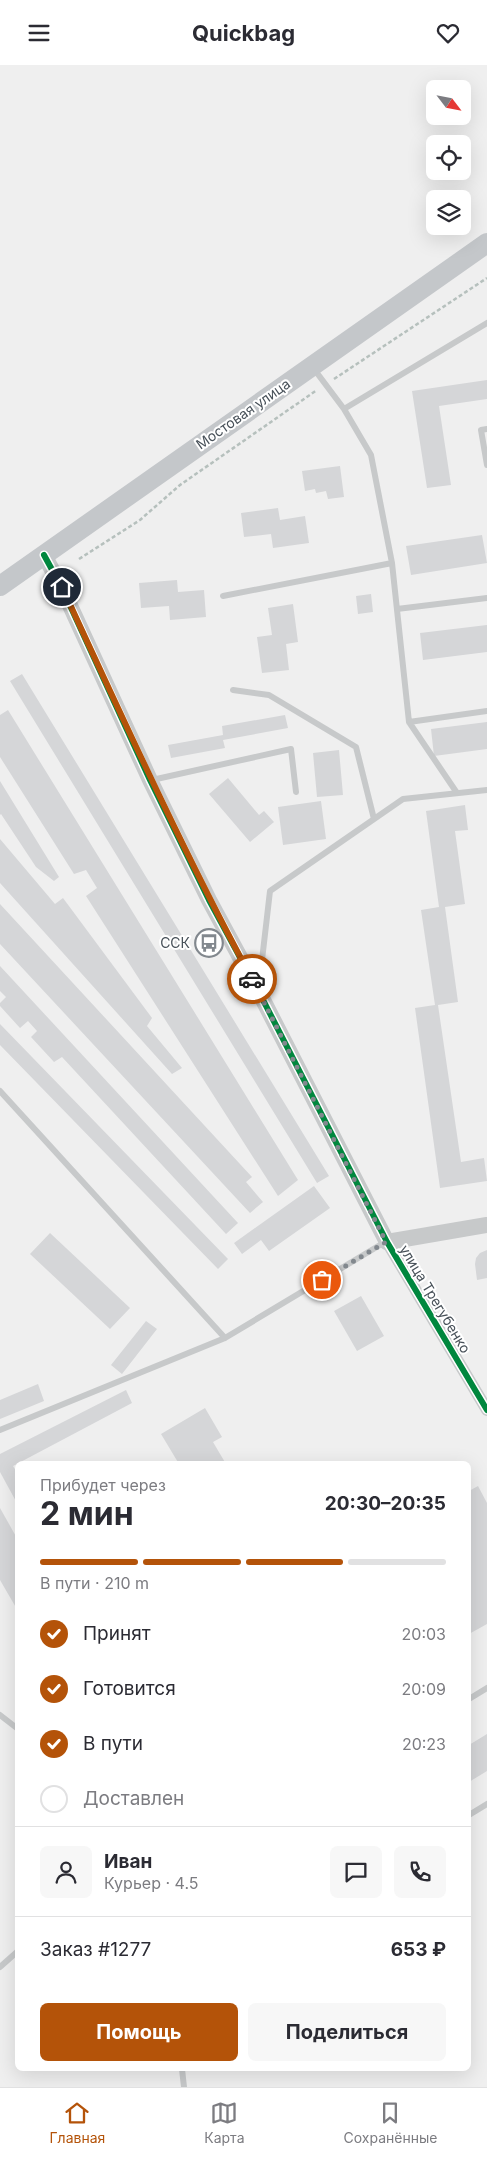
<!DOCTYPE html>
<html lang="ru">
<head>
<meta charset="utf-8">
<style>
  body { margin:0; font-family:Inter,sans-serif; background:#f7f7f7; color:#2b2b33; height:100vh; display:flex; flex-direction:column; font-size:19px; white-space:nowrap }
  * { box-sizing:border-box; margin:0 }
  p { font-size:16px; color:#7c7c81 }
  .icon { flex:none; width:28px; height:28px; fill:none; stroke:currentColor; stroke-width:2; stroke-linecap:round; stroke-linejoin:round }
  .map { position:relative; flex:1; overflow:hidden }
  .side { position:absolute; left:15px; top:1396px; width:456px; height:610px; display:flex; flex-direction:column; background:#fff; border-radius:8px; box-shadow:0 5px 20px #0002 }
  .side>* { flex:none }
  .needle { width:32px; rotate:122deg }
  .fabs { position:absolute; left:426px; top:15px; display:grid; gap:10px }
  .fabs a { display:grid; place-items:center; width:45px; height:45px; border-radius:8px; background:#fff; box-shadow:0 5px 20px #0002; font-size:25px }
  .pin { position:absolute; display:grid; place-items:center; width:42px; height:42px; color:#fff; margin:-21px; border:2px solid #fff; border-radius:50%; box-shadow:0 1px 5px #0007 }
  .courier { position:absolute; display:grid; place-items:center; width:50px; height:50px; margin:-25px; border:4px solid #b45309; border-radius:50%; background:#fff; color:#222; box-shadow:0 1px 6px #0007 }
  .summary em { font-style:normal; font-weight:700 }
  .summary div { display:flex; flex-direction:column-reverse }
  .summary { display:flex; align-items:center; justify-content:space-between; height:85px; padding:0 25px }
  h1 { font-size:32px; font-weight:700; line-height:38px }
  .bar { display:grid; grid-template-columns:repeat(4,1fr); gap:8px 5px; align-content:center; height:60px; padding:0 25px }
  .bar i { height:6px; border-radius:4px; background:#e1e1e2 }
  .bar .current { background:#b45309 }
  .bar p { grid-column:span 4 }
  .line { display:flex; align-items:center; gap:12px; padding:0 25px; border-top:1px solid #e1e1e2 }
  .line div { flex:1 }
  .round { display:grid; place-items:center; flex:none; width:52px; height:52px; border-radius:8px; background:#f7f7f7 }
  ol { padding:0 25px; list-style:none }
  li { display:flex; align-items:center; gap:15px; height:55px }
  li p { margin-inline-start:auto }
  li .icon { padding:5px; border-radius:50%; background:#b45309; color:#fff; stroke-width:4 }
  li:last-child { color:#7c7c81 }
  li i { width:28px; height:28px; border:2px solid #e1e1e2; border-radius:50% }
  .button { display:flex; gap:10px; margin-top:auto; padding:10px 25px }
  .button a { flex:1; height:58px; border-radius:8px; background:#b45309; color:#fff; font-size:20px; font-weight:700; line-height:58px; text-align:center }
  .button a+a { background:#f7f7f7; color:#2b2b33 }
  header { display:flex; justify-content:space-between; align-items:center; height:65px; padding:0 25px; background:#fff; font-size:22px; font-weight:700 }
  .menu { display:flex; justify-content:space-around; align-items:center; height:70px; border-top:1px solid #e1e1e2; background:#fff; font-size:14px; color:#7c7c81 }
  .menu a { display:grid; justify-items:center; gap:2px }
  .menu .current { color:#b45309 }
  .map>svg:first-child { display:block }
  .building { fill:#d5d6d8 }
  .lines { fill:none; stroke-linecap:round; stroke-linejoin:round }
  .path { stroke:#b6c0bd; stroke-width:2.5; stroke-dasharray:4 2.5; stroke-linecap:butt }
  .service { stroke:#c7c9ca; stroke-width:6 }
  .minor { stroke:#c7c9ca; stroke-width:12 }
  .tertiary { stroke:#c7c9ca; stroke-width:16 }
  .primary { stroke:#c4c7ca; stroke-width:20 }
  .cycleway-casing { stroke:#fff; stroke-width:9 }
  .cycleway { stroke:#00873e; stroke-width:6 }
  .done { stroke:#82888e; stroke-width:5; stroke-dasharray:0 9 }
  .route { stroke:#b45309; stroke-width:6 }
  .labels { text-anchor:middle; stroke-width:4; stroke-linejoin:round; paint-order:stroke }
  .street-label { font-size:14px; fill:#485159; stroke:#fff }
  .poi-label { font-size:14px; fill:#485159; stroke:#fff; text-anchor:end }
</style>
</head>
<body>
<header><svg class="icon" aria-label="menu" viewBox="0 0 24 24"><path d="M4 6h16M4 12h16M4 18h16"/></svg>Quickbag<svg class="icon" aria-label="heart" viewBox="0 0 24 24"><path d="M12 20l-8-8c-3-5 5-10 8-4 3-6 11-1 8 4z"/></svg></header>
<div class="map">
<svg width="487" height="2022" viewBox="0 0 487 2022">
  <rect width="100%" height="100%" fill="#efefef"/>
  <path class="building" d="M487,315V334L439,341L451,420L427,423L412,326Z
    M340,401L344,432L328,434L326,426L316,428L315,424L305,426L302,406Z
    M278,443L280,455L305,451L309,478L273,483L271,469L244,472L241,448Z
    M482,470L487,498L411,510L406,481Z
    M177,515L178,527L204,525L206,552L170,555L169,541L141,543L139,518Z
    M371,529L373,547L358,549L356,531Z
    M293,539L298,577L286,579L289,605L262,608L257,572L272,570L268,543Z
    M487,560V587L423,595L420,568Z
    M22,609L329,1111L317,1118L10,616Z
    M8,645L298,1115L278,1131L86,831L97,823L86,805L74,809L0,692V650Z
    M285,650L288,663L223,675L225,683L171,693L168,680L223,670L222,661Z
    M487,657V684L434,691L431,664Z
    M339,685L343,730L317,732L313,688Z
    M228,713L259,750L264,746L274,757L250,777L209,729Z
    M0,716L59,812L54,816L36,802L1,749L0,750Z
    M321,736L326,774L283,780L278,742Z
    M465,740L468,765L455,766L465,839L445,842L458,937L438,940L461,1097L484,1093L487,1116L440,1123L415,943L435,940L421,845L439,842L426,746Z
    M0,774L55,839L63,833L152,953L147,961L182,1003L172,1009L0,818Z
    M0,839L252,1112L246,1117L263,1137L250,1148L0,879Z
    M0,901L238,1158L226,1169L62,992L54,997L31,972L37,966L28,956L20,963L0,941V938L6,932L0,926Z
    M0,959L228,1194L218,1204L0,980Z
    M314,1121L330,1143L269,1186L261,1175L242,1189L234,1178Z
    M50,1168L130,1243L110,1264L30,1189Z
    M487,1185V1213L477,1215L475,1199L476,1193L480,1188Z
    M361,1231L384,1271L357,1286L334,1246Z
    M146,1256L157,1264L122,1309L111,1300Z
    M38,1319L44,1336L0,1354V1335Z
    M126,1325L132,1338L13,1401L18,1409V1440L0,1407V1389Z
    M205,1343L222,1372L213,1377L226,1399H179L161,1369Z
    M478,1421L487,1438V1559L469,1569V1426Z
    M0,1443L18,1475V1546L0,1515Z
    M487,1669V1706L469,1717V1680Z"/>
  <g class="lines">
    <path class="path" d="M334,314L487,213
      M79,494L140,455L180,420L317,325"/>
    <path class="service" d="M314,304L344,344L371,390L392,498L409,657L457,728
      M344,344L487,258
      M487,364L481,365L487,400
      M223,531L392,498
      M397,544L487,533
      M233,625L269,630L356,682L374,754
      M409,657L487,646
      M152,715L291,684L296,727
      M262,923V895L270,826L403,734L487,725
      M0,1026L225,1273
      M0,1365L225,1273L385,1177
      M469,1634L487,1623
      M0,1650L18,1664
      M469,1750L487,1739
      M0,1902L18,1886
      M182,2004L184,2022"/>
    <path class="minor" d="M387,1177L487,1345"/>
    <path class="tertiary" d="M44,490L62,523L150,715L209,835L262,933L387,1177L487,1160"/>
    <path class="primary" d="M0,521L487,178"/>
    <defs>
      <path id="cycleway" d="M44,490L62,523L150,715L209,835L262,933L387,1177L487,1345"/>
    </defs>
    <use href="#cycleway" class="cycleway-casing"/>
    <use href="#cycleway" class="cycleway"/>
  </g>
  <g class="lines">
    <path class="done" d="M252,914L386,1177L322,1215"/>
    <path class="route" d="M62,522C123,654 183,786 252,914"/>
  </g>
  <defs>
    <symbol id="bus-ring" viewBox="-11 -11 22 22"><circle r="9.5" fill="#fff" stroke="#82888e" stroke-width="1.5"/><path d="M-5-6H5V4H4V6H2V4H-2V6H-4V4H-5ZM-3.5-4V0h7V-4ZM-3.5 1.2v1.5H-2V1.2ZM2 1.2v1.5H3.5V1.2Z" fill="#82888e"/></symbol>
  </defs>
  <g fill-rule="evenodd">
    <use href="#bus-ring" x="193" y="862" width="32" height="32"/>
  </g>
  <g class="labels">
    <g class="street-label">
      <text transform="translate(243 349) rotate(-35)" y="5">Мостовая улица</text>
      <text transform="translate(435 1234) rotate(59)" y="5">улица Трегубенко</text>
    </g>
    <g class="poi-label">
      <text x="190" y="883">ССК</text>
    </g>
  </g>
</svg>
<div class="fabs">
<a><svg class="needle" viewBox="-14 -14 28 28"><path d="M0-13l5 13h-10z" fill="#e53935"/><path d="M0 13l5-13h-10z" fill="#7c7c81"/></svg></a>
<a><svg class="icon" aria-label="locate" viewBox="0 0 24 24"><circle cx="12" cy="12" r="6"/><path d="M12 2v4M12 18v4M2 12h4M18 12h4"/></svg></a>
<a><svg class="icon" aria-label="layers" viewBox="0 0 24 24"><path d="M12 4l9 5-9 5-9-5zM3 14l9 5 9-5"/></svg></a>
</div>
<div class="pin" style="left:322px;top:1215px;background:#ea580c"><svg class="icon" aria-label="bag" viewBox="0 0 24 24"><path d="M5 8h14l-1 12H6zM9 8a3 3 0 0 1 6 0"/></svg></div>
<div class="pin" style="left:62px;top:522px;background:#1f2937"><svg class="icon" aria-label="home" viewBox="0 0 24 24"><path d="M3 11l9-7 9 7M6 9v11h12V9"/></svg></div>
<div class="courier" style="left:252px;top:914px"><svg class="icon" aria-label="car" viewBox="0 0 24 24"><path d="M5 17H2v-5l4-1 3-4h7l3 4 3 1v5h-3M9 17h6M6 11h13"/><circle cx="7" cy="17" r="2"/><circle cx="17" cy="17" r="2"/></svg></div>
<section class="side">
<div class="summary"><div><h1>2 мин</h1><p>Прибудет через</p></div><em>20:30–20:35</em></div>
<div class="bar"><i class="current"></i><i class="current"></i><i class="current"></i><i></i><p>В пути · 210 m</p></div>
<ol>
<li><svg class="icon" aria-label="check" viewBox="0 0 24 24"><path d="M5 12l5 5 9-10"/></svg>Принят<p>20:03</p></li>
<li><svg class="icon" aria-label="check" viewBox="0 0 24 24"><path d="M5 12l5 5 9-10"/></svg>Готовится<p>20:09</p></li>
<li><svg class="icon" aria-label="check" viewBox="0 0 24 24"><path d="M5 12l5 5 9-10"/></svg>В пути<p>20:23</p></li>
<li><i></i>Доставлен</li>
</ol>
<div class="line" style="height:90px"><a class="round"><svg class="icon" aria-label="person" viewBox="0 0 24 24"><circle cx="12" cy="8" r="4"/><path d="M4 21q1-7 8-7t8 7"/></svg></a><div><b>Иван</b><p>Курьер · 4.5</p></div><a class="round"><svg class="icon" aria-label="chat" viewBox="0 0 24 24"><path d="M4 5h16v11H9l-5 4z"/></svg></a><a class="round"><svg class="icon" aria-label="phone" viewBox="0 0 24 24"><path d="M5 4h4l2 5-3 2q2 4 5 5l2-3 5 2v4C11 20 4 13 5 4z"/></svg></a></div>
<div class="line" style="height:65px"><div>Заказ #1277</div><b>653 ₽</b></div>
<div class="button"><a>Помощь</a><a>Поделиться</a></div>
</section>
</div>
<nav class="menu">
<a class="current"><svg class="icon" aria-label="home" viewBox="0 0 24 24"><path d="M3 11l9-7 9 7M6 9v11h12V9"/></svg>Главная</a>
<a><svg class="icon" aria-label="map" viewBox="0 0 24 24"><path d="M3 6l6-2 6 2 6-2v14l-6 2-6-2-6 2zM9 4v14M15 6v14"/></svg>Карта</a>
<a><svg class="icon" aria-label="saved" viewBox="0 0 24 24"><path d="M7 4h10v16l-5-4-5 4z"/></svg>Сохранённые</a>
</nav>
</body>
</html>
